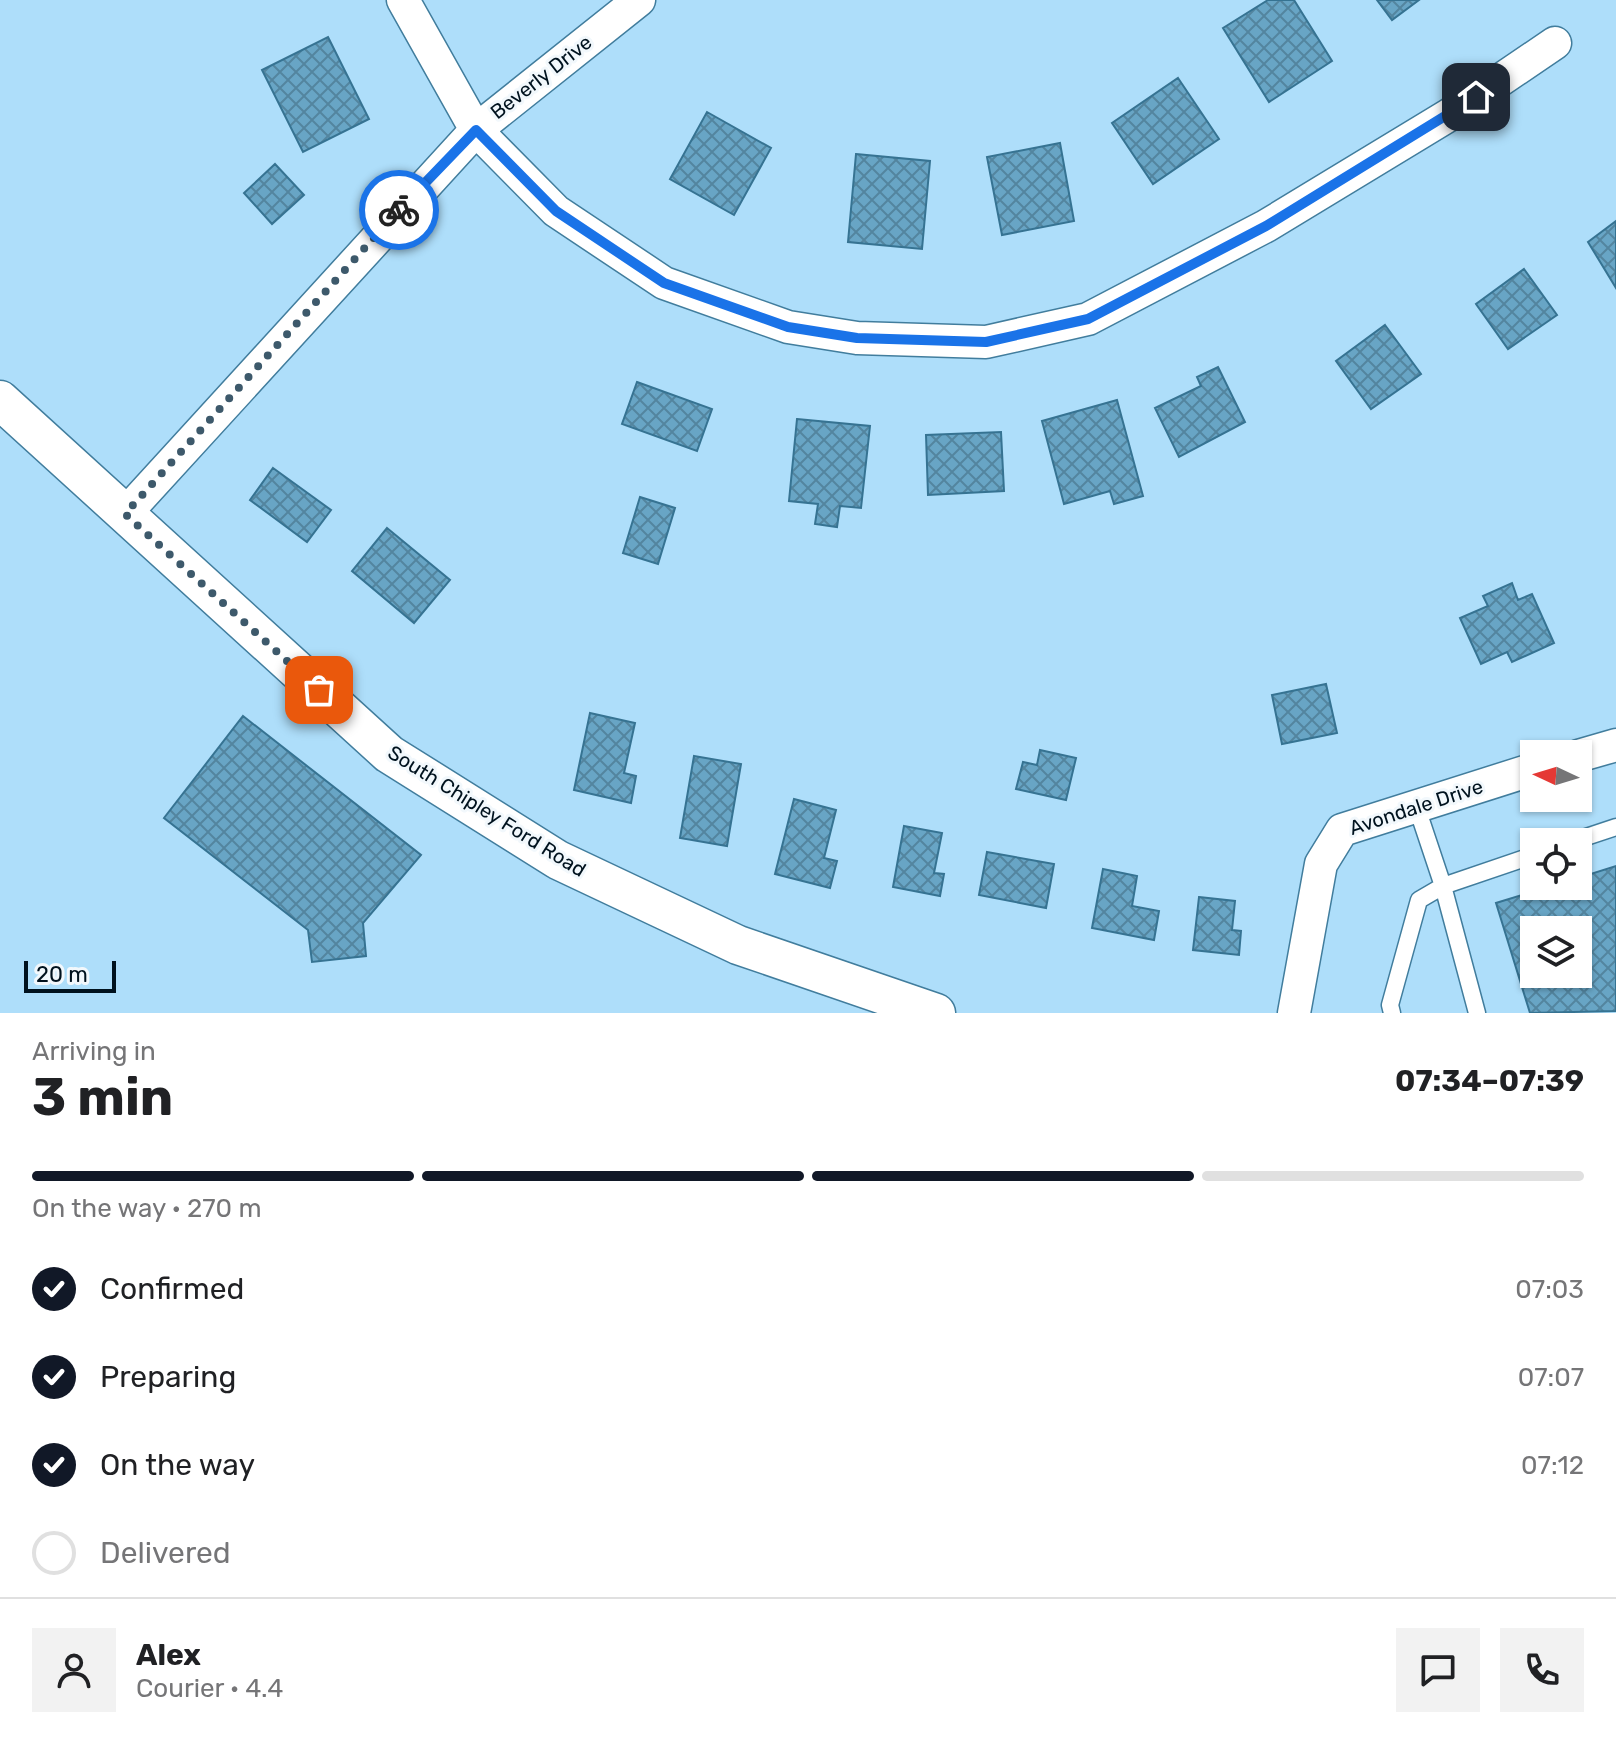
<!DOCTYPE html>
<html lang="en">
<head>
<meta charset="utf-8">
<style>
  body { margin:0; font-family:Rubik,sans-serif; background:#f2f2f2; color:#202124; height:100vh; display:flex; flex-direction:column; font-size:30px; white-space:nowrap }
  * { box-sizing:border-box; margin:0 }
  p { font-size:26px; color:#757577 }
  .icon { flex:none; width:44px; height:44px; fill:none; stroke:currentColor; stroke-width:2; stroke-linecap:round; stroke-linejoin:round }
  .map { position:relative; height:1013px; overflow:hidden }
  .side { display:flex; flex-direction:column; background:#fff; flex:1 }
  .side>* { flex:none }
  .needle { width:52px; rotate:274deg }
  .controls { position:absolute; left:1520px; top:740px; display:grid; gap:16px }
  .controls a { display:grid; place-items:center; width:72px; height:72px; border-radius:0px; background:#fff; box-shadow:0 2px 6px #0004; font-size:40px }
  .scale { position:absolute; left:24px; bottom:20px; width:92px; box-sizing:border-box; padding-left:8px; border:4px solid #00121e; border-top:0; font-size:22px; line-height:28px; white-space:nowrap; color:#00121e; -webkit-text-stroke:6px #f2f8fc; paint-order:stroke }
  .pin { position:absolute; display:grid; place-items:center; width:68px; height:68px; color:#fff; margin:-34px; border-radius:16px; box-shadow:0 4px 12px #0006 }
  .courier { position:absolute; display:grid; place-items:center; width:80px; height:80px; margin:-40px; border:6px solid #1a73e8; border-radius:50%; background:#fff; color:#222; box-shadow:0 2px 10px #0007 }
  .overview em { font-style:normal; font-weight:700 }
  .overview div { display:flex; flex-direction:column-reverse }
  .overview { display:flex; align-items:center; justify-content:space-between; height:136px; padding:0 32px }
  h1 { font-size:52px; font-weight:700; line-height:60px }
  .bar { display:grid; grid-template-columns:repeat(4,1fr); gap:12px 8px; align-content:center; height:96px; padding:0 32px }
  .bar i { height:10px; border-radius:6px; background:#e0e0e0 }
  .bar .current { background:#111827 }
  .bar p { grid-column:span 4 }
  .line { display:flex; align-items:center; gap:20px; padding:0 32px; border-top:2px solid #e0e0e0 }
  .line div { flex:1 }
  .round { display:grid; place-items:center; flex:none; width:84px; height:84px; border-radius:0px; background:#f2f2f2 }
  ol { padding:0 32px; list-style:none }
  li { display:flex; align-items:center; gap:24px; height:88px }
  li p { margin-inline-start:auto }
  li .icon { padding:8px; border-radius:50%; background:#111827; color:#fff; stroke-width:4 }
  li:last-child { color:#757577 }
  li i { width:44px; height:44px; border:4px solid #e0e0e0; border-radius:50% }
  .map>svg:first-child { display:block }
  .building { fill:url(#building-cross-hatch); stroke:#367392; stroke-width:2; fill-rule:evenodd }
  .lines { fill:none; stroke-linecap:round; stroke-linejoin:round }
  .service-casing { stroke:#417d9d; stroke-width:19 }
  .minor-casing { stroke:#417d9d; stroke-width:35 }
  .tertiary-casing { stroke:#417d9d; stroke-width:41 }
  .service { stroke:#fff; stroke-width:16 }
  .minor { stroke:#fff; stroke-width:32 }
  .tertiary { stroke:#fff; stroke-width:38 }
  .done { stroke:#3d596b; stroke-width:8; stroke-dasharray:0 14.4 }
  .route { stroke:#1a73e8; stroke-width:10 }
  .labels { text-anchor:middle; stroke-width:6; stroke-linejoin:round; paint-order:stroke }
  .street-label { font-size:20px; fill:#00121e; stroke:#f2f8fc }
</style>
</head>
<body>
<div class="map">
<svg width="1616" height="1013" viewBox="0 0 1616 1013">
  <defs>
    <pattern id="building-cross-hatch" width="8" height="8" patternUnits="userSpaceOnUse" patternTransform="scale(2)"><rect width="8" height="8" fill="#68a5c5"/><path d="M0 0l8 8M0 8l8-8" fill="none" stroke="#53859f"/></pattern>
  </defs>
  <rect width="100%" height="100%" fill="#aedefa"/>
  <path class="building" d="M1268,0H1294L1332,61L1269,102L1223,28Z
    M1377,0H1419L1392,20Z
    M328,37L369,119L303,152L262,70Z
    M1178,78L1219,139L1153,184L1112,123Z
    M707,112L771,148L734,215L670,179Z
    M1060,143L1074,221L1002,235L987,157Z
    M856,154L930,161L922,249L848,242Z
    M275,164L304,195L272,224L244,193Z
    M1616,221V288L1588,242Z
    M1524,269L1557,315L1508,349L1476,304Z
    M1385,325L1421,374L1371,409L1336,361Z
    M1218,367L1245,422L1179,457L1155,408L1201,386L1197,377Z
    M637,382L712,409L697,451L622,424Z
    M1117,400L1143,496L1114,504L1110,491L1064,504L1042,421Z
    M797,419L870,426L861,508L840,506L837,527L815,524L818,504L789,501Z
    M1001,432L1004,491L928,495L926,435Z
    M273,468L331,510L307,542L250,500Z
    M640,497L675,508L658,564L623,553Z
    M387,528L450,580L414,623L352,571Z
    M1512,583L1518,600L1532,594L1554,643L1512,662L1507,652L1481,664L1460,618L1488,606L1483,596Z
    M1326,684L1337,733L1282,744L1272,695Z
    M590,713L635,723L624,773L636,776L631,803L574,790Z
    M243,716L421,855L363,923L366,956L312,962L308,930L164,818Z
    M1040,750L1076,758L1066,800L1016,789L1023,762L1037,765Z
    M694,756L741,764L727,846L680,838Z
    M794,799L836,810L824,858L837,861L830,888L775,874Z
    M904,826L942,833L934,873L944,874L940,896L893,887Z
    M987,852L1054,864L1046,908L979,895Z
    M1616,866V1011L1530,1013L1496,903L1551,886H1578V878ZM1534,930H1578V974H1534Z
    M1103,869L1137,876L1132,906L1159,911L1154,940L1092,928Z
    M1199,897L1235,901L1232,930L1241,931L1239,955L1193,950Z"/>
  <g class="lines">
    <defs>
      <path id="service" d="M1416,805L1443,886L1477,1013
        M1571,842L1616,827
        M1392,1013L1390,1005L1419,900L1443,886L1534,855"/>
      <path id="minor" d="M403,0L476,130L556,211L664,283L788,327L857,338L986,342L1088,319L1266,226L1449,115L1555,43
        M125,514L476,130L639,0
        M1578,756L1616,745
        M1294,1013L1321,864L1342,830L1534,769"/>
      <path id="tertiary" d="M0,400L389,754L558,860L738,945L936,1013"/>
    </defs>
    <use href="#service" class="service-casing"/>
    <use href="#minor" class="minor-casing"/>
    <use href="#tertiary" class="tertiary-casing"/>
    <use href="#service" class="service"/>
    <use href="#minor" class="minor"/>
    <use href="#tertiary" class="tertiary"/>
  </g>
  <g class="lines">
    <path class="done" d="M319,690L125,514L399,210"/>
    <path class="route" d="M399,210L476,130L556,211L664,283L788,327L857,338L986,342L1088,319L1266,226L1476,97"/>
  </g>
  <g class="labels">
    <g class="street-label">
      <text transform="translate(541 77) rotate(-38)" y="7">Beverly Drive</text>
      <text transform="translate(1416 807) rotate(-18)" y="7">Avondale Drive</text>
      <text transform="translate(487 811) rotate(32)" y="7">South Chipley Ford Road</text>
    </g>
  </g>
</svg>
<div class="controls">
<a><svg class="needle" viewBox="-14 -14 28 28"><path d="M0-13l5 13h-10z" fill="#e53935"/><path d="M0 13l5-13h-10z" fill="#757577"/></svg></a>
<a><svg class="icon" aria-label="locate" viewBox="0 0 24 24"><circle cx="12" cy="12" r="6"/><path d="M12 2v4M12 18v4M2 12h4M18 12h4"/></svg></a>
<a><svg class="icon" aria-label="layers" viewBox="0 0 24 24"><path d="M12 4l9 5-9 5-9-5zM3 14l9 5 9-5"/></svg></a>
</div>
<div class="scale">20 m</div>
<div class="pin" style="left:319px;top:690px;background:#ea580c"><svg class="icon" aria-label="bag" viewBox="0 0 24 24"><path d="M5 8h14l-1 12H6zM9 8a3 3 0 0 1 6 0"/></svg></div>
<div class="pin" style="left:1476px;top:97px;background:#1f2937"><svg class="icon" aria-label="home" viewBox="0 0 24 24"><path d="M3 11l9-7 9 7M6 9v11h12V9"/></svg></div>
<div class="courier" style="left:399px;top:210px"><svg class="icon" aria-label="bike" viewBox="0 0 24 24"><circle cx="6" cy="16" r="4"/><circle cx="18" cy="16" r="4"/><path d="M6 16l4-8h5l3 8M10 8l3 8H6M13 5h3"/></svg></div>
</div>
<section class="side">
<div class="overview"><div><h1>3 min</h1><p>Arriving in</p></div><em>07:34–07:39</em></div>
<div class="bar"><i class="current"></i><i class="current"></i><i class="current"></i><i></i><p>On the way · 270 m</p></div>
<ol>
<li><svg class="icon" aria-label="check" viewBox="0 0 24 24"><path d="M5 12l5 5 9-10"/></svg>Confirmed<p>07:03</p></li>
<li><svg class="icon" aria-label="check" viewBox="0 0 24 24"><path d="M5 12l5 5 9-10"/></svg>Preparing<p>07:07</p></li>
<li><svg class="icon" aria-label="check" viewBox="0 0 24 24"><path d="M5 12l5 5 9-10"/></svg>On the way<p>07:12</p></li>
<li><i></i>Delivered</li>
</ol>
<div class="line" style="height:144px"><a class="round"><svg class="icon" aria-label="person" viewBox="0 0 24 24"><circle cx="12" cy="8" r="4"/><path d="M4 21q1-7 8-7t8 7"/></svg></a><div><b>Alex</b><p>Courier · 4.4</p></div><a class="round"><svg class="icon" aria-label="chat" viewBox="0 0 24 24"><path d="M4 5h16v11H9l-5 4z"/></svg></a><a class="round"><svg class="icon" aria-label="phone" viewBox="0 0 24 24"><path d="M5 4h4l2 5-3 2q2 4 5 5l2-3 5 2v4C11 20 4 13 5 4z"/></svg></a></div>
</section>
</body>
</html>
